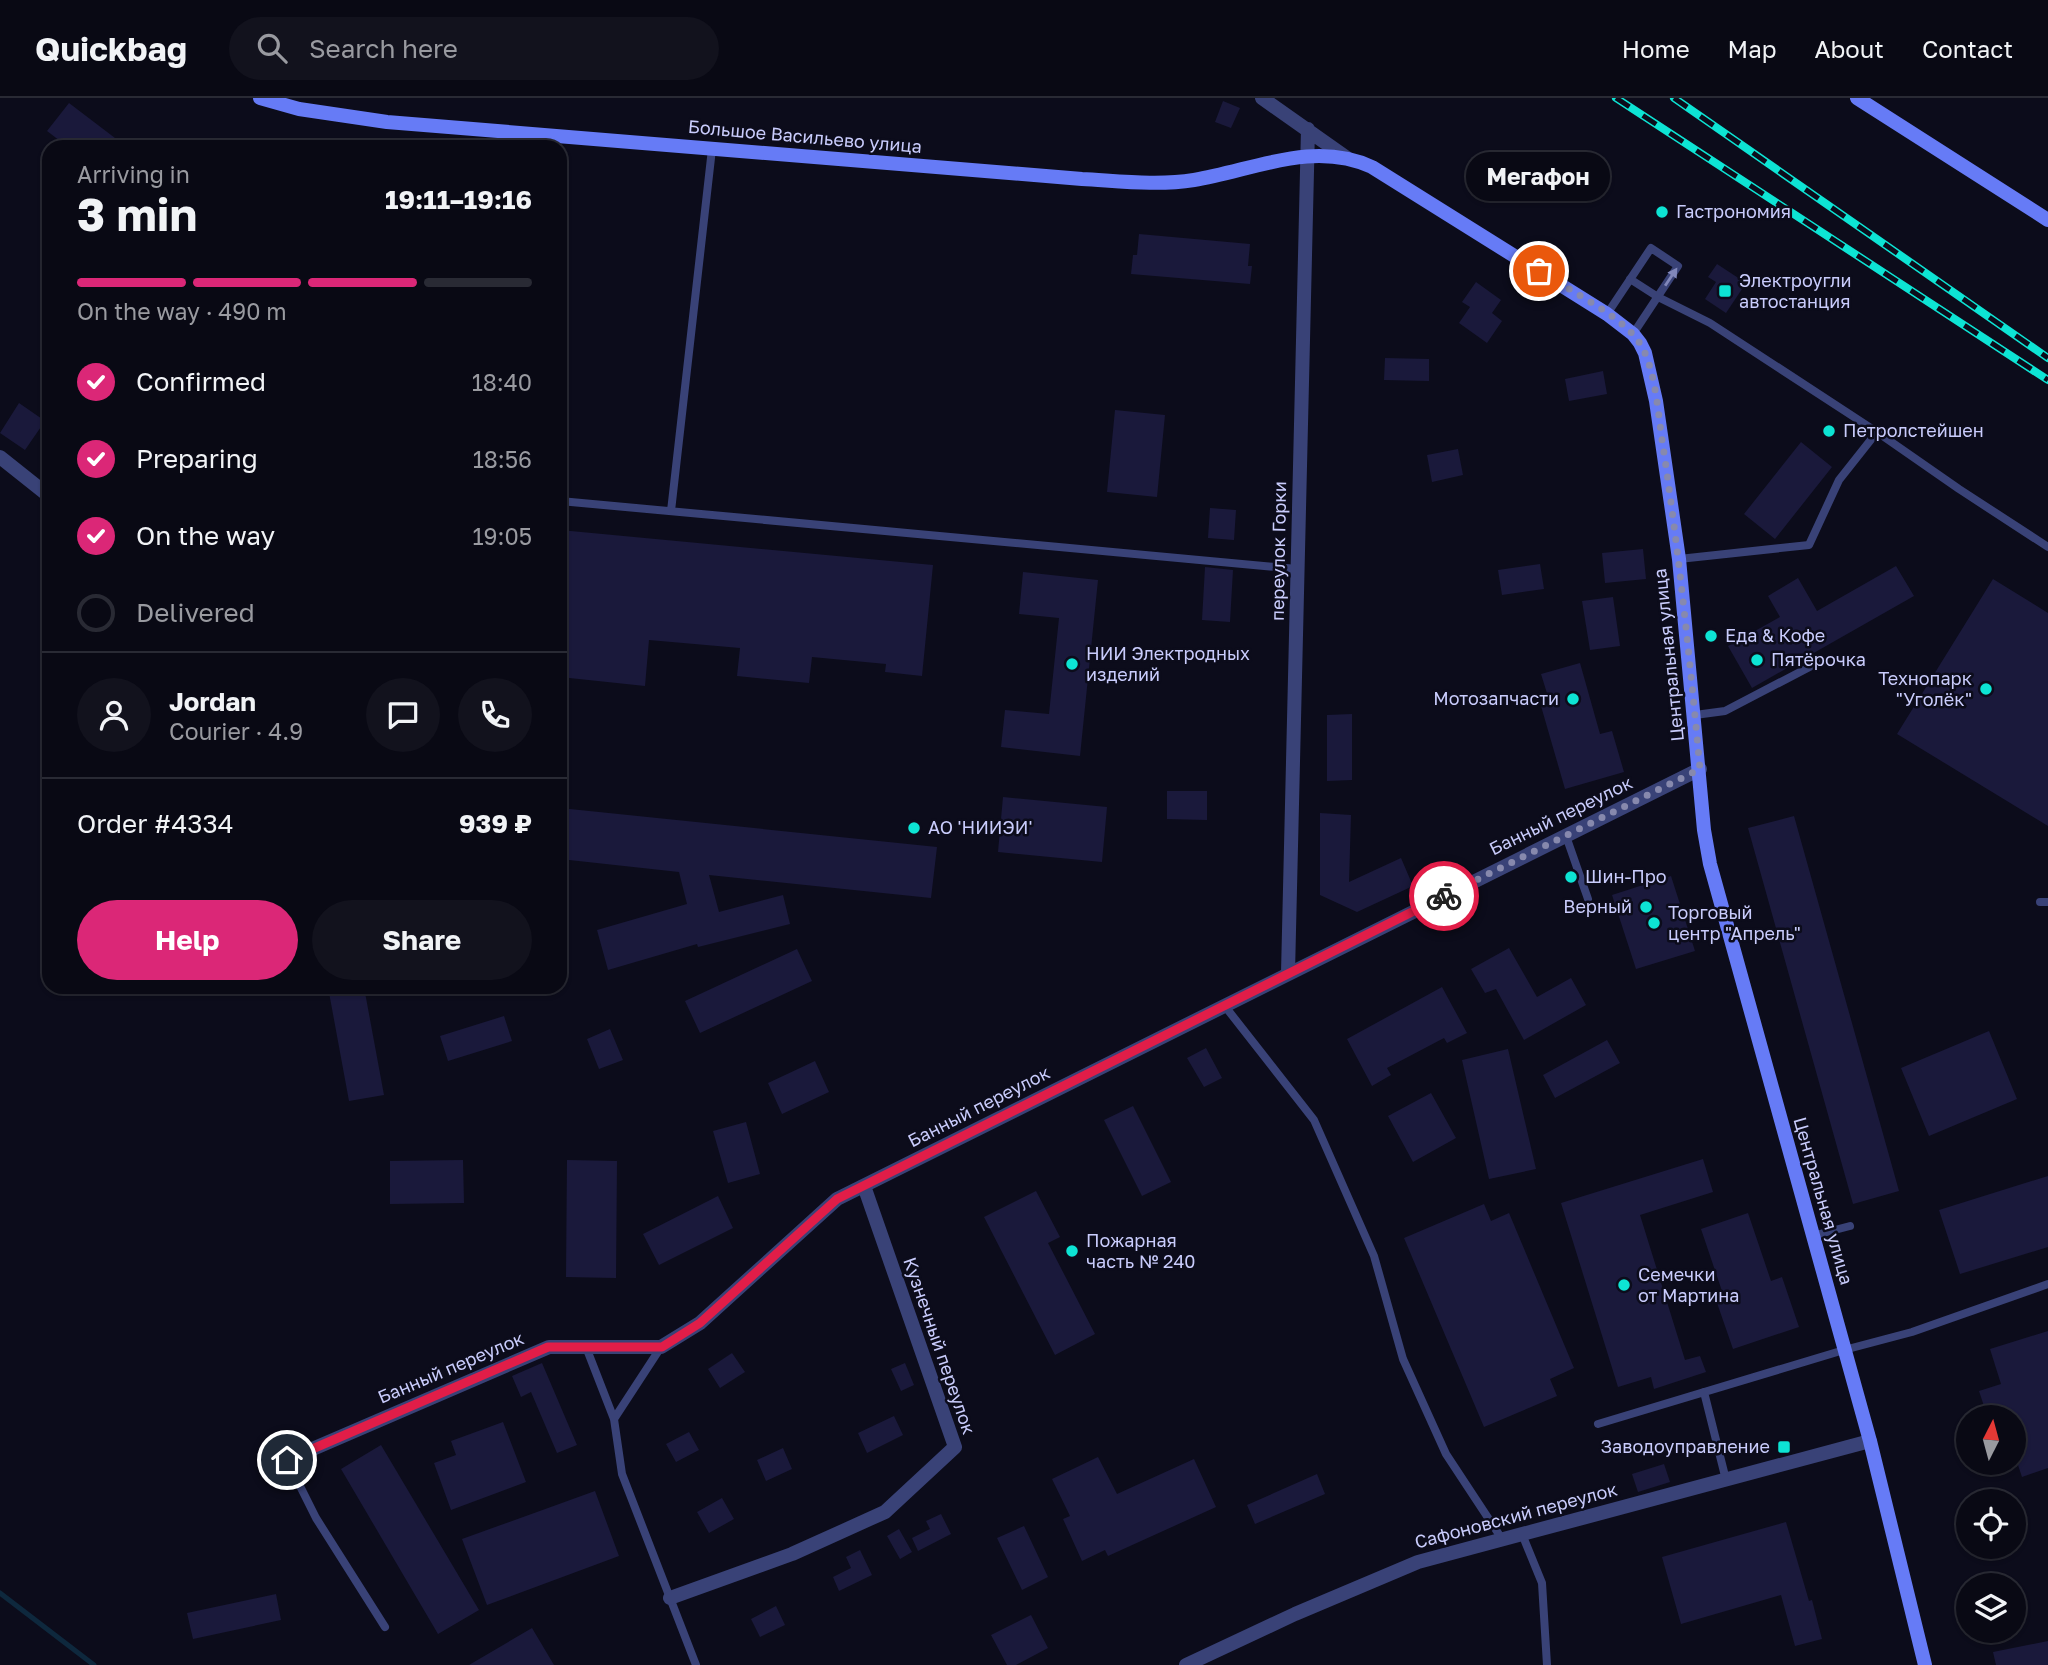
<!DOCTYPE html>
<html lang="en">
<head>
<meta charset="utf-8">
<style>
  body { margin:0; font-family:"Golos Text",sans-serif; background:#12121d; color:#f1f3f6; height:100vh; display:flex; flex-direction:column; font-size:26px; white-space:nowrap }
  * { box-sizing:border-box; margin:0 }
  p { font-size:23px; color:#999aa0 }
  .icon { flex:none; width:38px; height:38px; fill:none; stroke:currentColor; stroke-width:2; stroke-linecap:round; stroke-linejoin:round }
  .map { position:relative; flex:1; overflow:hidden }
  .panel { position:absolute; left:42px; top:42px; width:525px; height:854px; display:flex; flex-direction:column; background:#090914; border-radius:21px; box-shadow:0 2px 5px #0004,0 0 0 2px #292a34 }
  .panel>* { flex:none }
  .needle { width:46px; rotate:6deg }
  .tools { position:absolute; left:1956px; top:1307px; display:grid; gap:14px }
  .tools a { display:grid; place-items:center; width:70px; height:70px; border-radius:50%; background:#090914; box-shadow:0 2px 5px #0004,0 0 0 2px #292a34; font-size:35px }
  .pin { position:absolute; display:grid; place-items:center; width:60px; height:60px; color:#fff; margin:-30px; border:4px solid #fff; border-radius:50%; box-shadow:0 2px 7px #0007 }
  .courier { position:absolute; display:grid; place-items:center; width:70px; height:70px; margin:-35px; border:5px solid #e11d48; border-radius:50%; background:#fff; color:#222; box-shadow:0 2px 9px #0007 }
  .bubble { position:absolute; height:49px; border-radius:24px; background:#090914; box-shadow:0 2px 5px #0004,0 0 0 2px #292a34; font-size:23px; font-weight:700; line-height:49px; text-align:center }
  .summary em { font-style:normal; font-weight:700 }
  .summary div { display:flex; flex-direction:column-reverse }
  .summary { display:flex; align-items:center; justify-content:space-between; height:119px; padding:0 35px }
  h1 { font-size:46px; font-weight:700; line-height:52px }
  .bar { display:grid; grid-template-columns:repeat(4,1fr); gap:10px 7px; align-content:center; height:84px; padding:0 35px }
  .bar i { height:9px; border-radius:5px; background:#292a34 }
  .bar .on { background:#db2777 }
  .bar p { grid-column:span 4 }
  .line { display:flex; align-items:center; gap:18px; padding:0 35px; border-top:2px solid #292a34 }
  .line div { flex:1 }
  .round { display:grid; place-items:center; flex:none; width:74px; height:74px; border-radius:37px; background:#12121d }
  ol { padding:0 35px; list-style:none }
  li { display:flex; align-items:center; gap:21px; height:77px }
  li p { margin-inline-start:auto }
  li .icon { padding:7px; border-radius:50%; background:#db2777; color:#fff; stroke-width:4 }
  li:last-child { color:#999aa0 }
  li i { width:38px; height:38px; border:4px solid #292a34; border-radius:50% }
  .cta { display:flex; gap:14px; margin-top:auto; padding:14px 35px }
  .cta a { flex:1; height:80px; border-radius:42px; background:#db2777; color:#fff; font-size:28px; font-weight:700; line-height:80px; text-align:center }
  .cta a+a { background:#12121d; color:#f1f3f6 }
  header { display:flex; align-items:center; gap:42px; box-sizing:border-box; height:98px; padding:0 35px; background:#090914; border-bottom:2px solid #292a34 }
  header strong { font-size:33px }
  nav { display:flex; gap:38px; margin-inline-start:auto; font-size:24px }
  .search { width:490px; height:63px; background:#12121d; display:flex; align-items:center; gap:18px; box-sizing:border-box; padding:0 24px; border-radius:38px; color:#999aa0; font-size:26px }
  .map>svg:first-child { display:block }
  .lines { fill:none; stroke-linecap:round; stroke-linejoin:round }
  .stream { stroke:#0e283d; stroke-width:5 }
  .building { fill:#1a193b }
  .service { stroke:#394277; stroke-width:8 }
  .minor { stroke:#394277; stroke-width:14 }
  .secondary { stroke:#667bf6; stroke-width:14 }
  .rail-casing { stroke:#0de4d4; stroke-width:8 }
  .rail { stroke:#0c0c1b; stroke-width:5; stroke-dasharray:16; stroke-linecap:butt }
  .oneway { fill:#8187ba }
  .done { stroke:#8789ad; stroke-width:7; stroke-dasharray:0 12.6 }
  .route { stroke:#e11d48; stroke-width:9 }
  .poi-dot { fill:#0de4d4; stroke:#0c0c1b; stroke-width:2.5 }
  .labels { text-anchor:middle; stroke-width:5; stroke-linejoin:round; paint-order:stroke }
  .street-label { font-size:18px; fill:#c9ccfc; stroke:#0c0c1b }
  .poi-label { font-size:18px; fill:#c9ccfc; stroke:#0c0c1b; text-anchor:start }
</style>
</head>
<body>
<header>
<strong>Quickbag</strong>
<div class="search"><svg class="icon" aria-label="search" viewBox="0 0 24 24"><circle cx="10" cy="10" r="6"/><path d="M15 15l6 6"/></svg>Search here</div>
<nav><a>Home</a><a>Map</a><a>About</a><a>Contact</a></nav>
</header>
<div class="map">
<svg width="2048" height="1567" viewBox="0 0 2048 1567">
  <rect width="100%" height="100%" fill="#0c0c1b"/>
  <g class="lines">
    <path class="stream" d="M0,1495L94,1567"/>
  </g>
  <path class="building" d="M1223,3L1240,10L1231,30L1215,24Z
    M69,5L115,40L109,49H68L47,33Z
    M1139,136L1250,146L1248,168H1252L1250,186L1131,176L1133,157H1137Z
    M1717,166L1746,185L1726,215L1705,201L1716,184L1708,179Z
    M1476,184L1501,202L1492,215L1502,223L1487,245L1459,225L1470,209L1462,204Z
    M1385,260L1429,261V283L1384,282Z
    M1603,273L1607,296L1569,303L1565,281Z
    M19,305L45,323L25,352L0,335Z
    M1115,312L1165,317L1157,399L1107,394Z
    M1801,344L1832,369L1775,441L1744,416Z
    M1458,351L1463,377L1432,384L1427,357Z
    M1210,410L1236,412L1234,442L1208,440Z
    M560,432L933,467L922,578L885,574L886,566L812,559L809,585L737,578L740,550L649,542L645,588L560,579Z
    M1643,451L1646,481L1605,485L1602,455Z
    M1540,466L1544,491L1502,497L1498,472Z
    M1896,468L1914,498L1752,590L1728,548L1780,519L1768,498L1798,480L1817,513Z
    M1205,469L1233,472L1230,524L1202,522Z
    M1023,474L1098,482L1080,658L1001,649L1005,612L1049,616L1059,520L1019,516Z
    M1993,481L2048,515V728L1897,636Z
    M1613,499L1620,548L1590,552L1582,503Z
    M1580,565L1600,636L1612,633L1624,674L1565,691L1541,608L1550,605L1541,576Z
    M1352,616V682L1327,683V617Z
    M1167,693H1207V722L1167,721Z
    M1003,699L1107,709L1102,764L998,754Z
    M560,710L937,749L931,800L709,777L719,814L783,797L790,826L698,849L697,846L608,872L597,832L687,806L679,774L560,761Z
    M1320,715L1351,717L1349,784L1401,760L1413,788L1357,814L1320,797Z
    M1794,718L1899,1093L1853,1106L1748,730Z
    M1671,778L1695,853L1636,871L1612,797Z
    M1509,850L1537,899L1571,880L1586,907L1524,942L1496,891L1485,895L1471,871Z
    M797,851L812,883L700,935L685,903Z
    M328,889H364L384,997L349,1003Z
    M1442,889L1467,935L1447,945L1444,940L1387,970L1391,977L1372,988L1347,941Z
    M504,918L512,943L448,963L440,938Z
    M610,931L623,962L599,971L587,941Z
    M1989,933L2017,1001L1929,1038L1901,970Z
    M1607,942L1620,965L1555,1000L1543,977Z
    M1206,950L1222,980L1204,989L1187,960Z
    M1508,951L1536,1071L1489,1081L1462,962Z
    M815,963L829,994L782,1016L768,985Z
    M1431,995L1456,1040L1413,1064L1388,1018Z
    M1133,1008L1171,1084L1142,1098L1104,1022Z
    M746,1024L760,1076L728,1085L713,1033Z
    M1703,1061L1713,1094L1640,1117L1685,1262L1700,1258L1706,1274L1654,1291L1651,1279L1618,1289L1561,1105Z
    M463,1062L464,1105L390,1106V1063Z
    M567,1062L617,1063L616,1180L566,1179Z
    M2048,1078V1149L1960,1176L1939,1112Z
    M1036,1093L1060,1139L1048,1145L1095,1236L1055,1257L984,1119Z
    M718,1098L733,1130L659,1167L643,1136Z
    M1484,1106L1491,1123L1509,1115L1574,1270L1550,1281L1557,1298L1484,1329L1404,1140Z
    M1748,1115L1771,1183L1782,1179L1799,1229L1733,1251L1716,1202L1724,1199L1701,1131Z
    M2048,1233V1370L2022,1379L2014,1355V1320H1988L1979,1293L2001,1286L1990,1251Z
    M732,1255L745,1274L720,1290L708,1271Z
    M542,1265L577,1347L557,1355L531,1294L521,1299L512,1278Z
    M905,1265L914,1287L901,1293L891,1271Z
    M894,1318L903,1337L867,1355L858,1335Z
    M503,1324L526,1384L451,1412L434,1365L456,1357L451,1343Z
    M689,1334L699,1352L676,1364L666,1346Z
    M381,1347L479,1512L438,1536L341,1371Z
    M783,1350L792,1371L766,1383L757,1362Z
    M1098,1359L1117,1396L1194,1361L1216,1409L1108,1458L1105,1452L1082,1463L1063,1421L1070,1418L1052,1381Z
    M1664,1366L1670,1384L1638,1394L1632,1376Z
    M1317,1376L1325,1396L1255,1426L1247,1407Z
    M595,1393L619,1458L487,1507L462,1441Z
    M722,1400L734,1421L709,1435L697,1414Z
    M941,1416L951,1436L918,1453L912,1440L930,1431L926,1423Z
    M1786,1424L1809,1503L1812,1502L1822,1541L1795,1548L1781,1497L1681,1526L1662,1459Z
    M1024,1428L1048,1479L1022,1492L997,1440Z
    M899,1431L912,1454L900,1461L887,1438Z
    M860,1452L872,1477L839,1493L833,1479L851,1470L846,1459Z
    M276,1496L281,1522L193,1541L187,1515Z
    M776,1508L785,1527L760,1539L751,1521Z
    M1031,1517L1048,1550L1016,1567H1007L991,1537Z
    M532,1530L554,1567H469Z
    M2048,1543V1567H1996L1993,1554Z"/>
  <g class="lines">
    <path class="service" d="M1630,181L1658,199L1710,225L1877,334L1959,391L2048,449
      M1607,216L1651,150L1678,168L1633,236
      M560,403L1297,471
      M671,413L712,51
      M1679,461L1809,447L1839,382L1877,334
      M1695,617L1725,613L1821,563
      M1566,738L1588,801
      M2040,804H2048
      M1224,907L1314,1022L1374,1158L1403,1261L1446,1356L1502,1441
      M1812,1138L1850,1128
      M586,1249L614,1321L622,1376L696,1567
      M1704,1294L1726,1382
      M614,1321L661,1249
      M1598,1326L1844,1252L1912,1234L2048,1186
      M287,1362L316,1420L385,1529
      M1522,1436L1542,1485L1547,1567"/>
    <path class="minor" d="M1262,0L1347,60
      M0,359L49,398
      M1288,875L1308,31
      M287,1362L549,1249H661L700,1225L837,1101L1700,671
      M670,1500L792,1456L885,1414L955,1349L864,1088
      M1186,1567L1295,1516L1418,1464L1870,1343"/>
    <path class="secondary" d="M260,0L299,11L387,24L1082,81C1119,83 1157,88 1194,82C1254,72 1313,42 1372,69L1607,216L1633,236L1640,245L1645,255L1656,303L1679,461L1704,732L1710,766L1870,1343L1925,1567
      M1857,0L2048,122"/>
    <defs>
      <path id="rail" d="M1616,0L2048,282
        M1674,0L2048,260"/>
    </defs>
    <use href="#rail" class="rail-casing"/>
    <use href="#rail" class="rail"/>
  </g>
  <defs><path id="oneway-solid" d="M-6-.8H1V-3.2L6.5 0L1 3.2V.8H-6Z" transform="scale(1.75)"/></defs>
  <use class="oneway" href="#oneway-solid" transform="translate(1671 179) rotate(-56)"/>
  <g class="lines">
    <path class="done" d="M1444,798L1700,671C1690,563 1679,455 1663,348C1658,318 1656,269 1639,244C1622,218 1567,191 1539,173"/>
    <path class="route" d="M287,1362L548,1249H662L700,1225L837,1101L1444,798"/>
  </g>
  <g class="poi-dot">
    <circle cx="1662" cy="114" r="7"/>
    <rect x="1718" y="186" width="14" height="14" rx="3.5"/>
    <circle cx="1829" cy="333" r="7"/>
    <circle cx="1711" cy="538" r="7"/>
    <circle cx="1757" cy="562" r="7"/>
    <circle cx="1072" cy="566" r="7"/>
    <circle cx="1986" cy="591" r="7"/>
    <circle cx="1573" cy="601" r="7"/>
    <circle cx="914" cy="730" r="7"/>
    <circle cx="1571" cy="779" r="7"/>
    <circle cx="1646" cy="809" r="7"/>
    <circle cx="1654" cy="825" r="7"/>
    <circle cx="1072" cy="1153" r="7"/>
    <circle cx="1624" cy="1187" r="7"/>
    <rect x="1777" y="1342" width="14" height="14" rx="3.5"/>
  </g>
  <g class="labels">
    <g class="street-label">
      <text transform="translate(805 39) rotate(5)" y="6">Большое Васильево улица</text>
      <text transform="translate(1279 453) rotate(-89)" y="6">переулок Горки</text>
      <text transform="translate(1669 557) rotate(-96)" y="6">Центральная улица</text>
      <text transform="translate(1561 718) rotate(-26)" y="6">Банный переулок</text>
      <text transform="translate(979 1009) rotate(-27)" y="6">Банный переулок</text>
      <text transform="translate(1823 1103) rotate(74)" y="6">Центральная улица</text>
      <text transform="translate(939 1248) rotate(71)" y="6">Кузнечный переулок</text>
      <text transform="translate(451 1270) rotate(-23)" y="6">Банный переулок</text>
      <text transform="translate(1516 1418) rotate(-15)" y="6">Сафоновский переулок</text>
    </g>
    <g class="poi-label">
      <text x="1676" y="120">Гастрономия</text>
      <text x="1739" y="189">Электроугли<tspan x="1739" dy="21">автостанция</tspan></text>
      <text x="1843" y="339">Петролстейшен</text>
      <text x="1725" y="544">Еда &amp; Кофе</text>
      <text x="1086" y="562">НИИ Электродных<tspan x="1086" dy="21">изделий</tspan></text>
      <text x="1771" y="568">Пятёрочка</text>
      <text x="1972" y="587" text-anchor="end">Технопарк<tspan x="1972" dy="21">"Уголёк"</tspan></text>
      <text x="1559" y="607" text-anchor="end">Мотозапчасти</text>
      <text x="928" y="736">АО 'НИИЭИ'</text>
      <text x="1585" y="785">Шин-Про</text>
      <text x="1632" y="815" text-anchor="end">Верный</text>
      <text x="1668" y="821">Торговый<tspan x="1668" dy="21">центр "Апрель"</tspan></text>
      <text x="1086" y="1149">Пожарная<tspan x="1086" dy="21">часть № 240</tspan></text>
      <text x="1638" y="1183">Семечки<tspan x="1638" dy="21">от Мартина</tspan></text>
      <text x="1770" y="1355" text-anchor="end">Заводоуправление</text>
    </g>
  </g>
</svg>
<div class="tools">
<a><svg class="needle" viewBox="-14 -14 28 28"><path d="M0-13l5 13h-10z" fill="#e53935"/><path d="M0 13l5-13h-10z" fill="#999aa0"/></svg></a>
<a><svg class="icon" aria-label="locate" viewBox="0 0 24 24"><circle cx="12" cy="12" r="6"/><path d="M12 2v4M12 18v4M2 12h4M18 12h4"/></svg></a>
<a><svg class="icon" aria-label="layers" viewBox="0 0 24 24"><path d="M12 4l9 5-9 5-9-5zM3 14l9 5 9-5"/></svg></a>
</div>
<div class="pin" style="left:1539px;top:173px;background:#ea580c"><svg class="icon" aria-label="bag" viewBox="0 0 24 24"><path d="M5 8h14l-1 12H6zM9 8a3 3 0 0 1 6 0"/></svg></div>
<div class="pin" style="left:287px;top:1362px;background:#1f2937"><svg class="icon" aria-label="home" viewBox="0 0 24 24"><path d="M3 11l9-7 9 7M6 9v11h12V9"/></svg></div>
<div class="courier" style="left:1444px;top:798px"><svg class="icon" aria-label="bike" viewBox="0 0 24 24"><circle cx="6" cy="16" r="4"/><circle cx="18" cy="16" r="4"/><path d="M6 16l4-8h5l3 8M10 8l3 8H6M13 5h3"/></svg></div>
<div class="bubble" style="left:1466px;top:54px;width:144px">Мегафон</div>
<section class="panel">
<div class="summary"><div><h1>3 min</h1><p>Arriving in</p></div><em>19:11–19:16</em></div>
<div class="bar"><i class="on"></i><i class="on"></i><i class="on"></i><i></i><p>On the way · 490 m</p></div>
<ol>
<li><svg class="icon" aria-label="check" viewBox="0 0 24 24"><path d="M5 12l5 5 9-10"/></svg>Confirmed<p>18:40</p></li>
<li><svg class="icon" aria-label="check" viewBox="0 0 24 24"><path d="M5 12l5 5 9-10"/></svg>Preparing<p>18:56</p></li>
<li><svg class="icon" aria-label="check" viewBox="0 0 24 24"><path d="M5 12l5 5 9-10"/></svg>On the way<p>19:05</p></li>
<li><i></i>Delivered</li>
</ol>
<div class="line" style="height:126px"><a class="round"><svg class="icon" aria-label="person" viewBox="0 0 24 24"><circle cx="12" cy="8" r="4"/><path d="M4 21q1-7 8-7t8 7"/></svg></a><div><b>Jordan</b><p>Courier · 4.9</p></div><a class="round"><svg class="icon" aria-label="chat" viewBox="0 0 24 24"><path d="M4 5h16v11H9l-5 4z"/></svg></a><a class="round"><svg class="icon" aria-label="phone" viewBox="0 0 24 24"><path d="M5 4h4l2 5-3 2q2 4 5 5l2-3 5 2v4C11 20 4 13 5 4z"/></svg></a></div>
<div class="line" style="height:91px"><div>Order #4334</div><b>939 ₽</b></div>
<div class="cta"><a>Help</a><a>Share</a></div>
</section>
</div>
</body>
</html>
